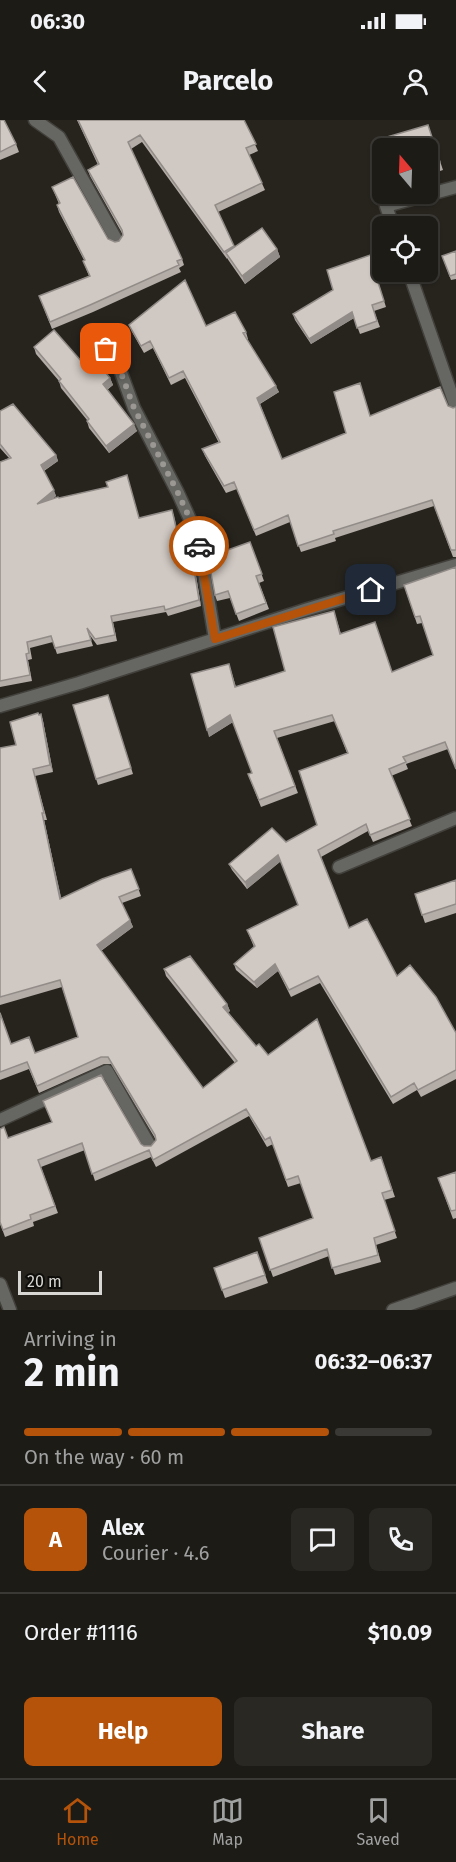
<!DOCTYPE html>
<html lang="en">
<head>
<meta charset="utf-8">
<style>
  body { margin:0; font-family:"Fira Sans",sans-serif; background:#2a2823; color:#f1f3f6; height:100vh; display:flex; flex-direction:column; font-size:22px; white-space:nowrap }
  * { box-sizing:border-box; margin:0 }
  p { font-size:20px; color:#a0a1a1 }
  .icon { flex:none; width:33px; height:33px; fill:none; stroke:currentColor; stroke-width:2; stroke-linecap:round; stroke-linejoin:round }
  .map { position:relative; height:1190px; overflow:hidden }
  .sheet { display:flex; flex-direction:column; background:#1d1b16; flex:1 }
  .sheet>* { flex:none }
  .needle { width:39px; rotate:341deg }
  .fabs { position:absolute; left:372px; top:18px; display:grid; gap:12px }
  .fabs a { display:grid; place-items:center; width:66px; height:66px; border-radius:9px; background:#1d1b16; box-shadow:0 2px 4px #0004,0 0 0 2px #3b3935; font-size:30px }
  .scale { position:absolute; left:18px; bottom:15px; width:84px; box-sizing:border-box; padding-left:6px; border:3px solid #d9d7d3; border-top:0; font-size:16px; line-height:21px; white-space:nowrap; color:#d9d7d3; -webkit-text-stroke:4px #0e0d0a; paint-order:stroke }
  .pin { position:absolute; display:grid; place-items:center; width:51px; height:51px; color:#fff; margin:-26px; border-radius:12px; box-shadow:0 3px 9px #0006 }
  .courier { position:absolute; display:grid; place-items:center; width:60px; height:60px; margin:-30px; border:4px solid #b45309; border-radius:50%; background:#fff; color:#222; box-shadow:0 2px 8px #0007 }
  .headline em { font-style:normal; font-weight:700 }
  .headline div { display:flex; flex-direction:column-reverse }
  .headline { display:flex; align-items:center; justify-content:space-between; height:102px; padding:0 24px }
  h1 { font-size:39px; font-weight:700; line-height:45px }
  .bar { display:grid; grid-template-columns:repeat(4,1fr); gap:9px 6px; align-content:center; height:72px; padding:0 24px }
  .bar i { height:8px; border-radius:4px; background:#3b3935 }
  .bar .current { background:#b45309 }
  .bar p { grid-column:span 4 }
  .line { display:flex; align-items:center; gap:15px; padding:0 24px; border-top:2px solid #3b3935 }
  .line div { flex:1 }
  .round { display:grid; place-items:center; flex:none; width:63px; height:63px; border-radius:9px; background:#2a2823 }
  .cta { display:flex; gap:12px; margin-top:auto; padding:12px 24px }
  .cta a { flex:1; height:69px; border-radius:9px; background:#b45309; color:#fff; font-size:24px; font-weight:700; line-height:69px; text-align:center }
  .cta a+a { background:#2a2823; color:#f1f3f6 }
  .status { display:flex; justify-content:space-between; align-items:center; height:42px; padding:0 30px; background:#1d1b16; direction:ltr }
  .status svg { height:16px; fill:currentColor }
  header { display:flex; justify-content:space-between; align-items:center; height:78px; padding:0 24px; background:#1d1b16; font-size:27px; font-weight:700 }
  .dock { display:flex; justify-content:space-around; align-items:center; height:84px; border-top:2px solid #3b3935; background:#1d1b16; font-size:16px; color:#a0a1a1 }
  .dock a { display:grid; justify-items:center; gap:3px }
  .dock .current { color:#b45309 }
  .map>svg:first-child { display:block }
  .lines { fill:none; stroke-linecap:round; stroke-linejoin:round }
  .minor-casing { stroke:#43413b; stroke-width:15 }
  .minor { stroke:#666663; stroke-width:12 }
  .wall { fill:#b3aca7 }
  .shaded-wall { fill:#928c88 }
  .building { fill:#d0c8c2; stroke:#928c88; stroke-width:1.5 }
  .done { stroke:#9b9894; stroke-width:6; stroke-dasharray:0 10.8 }
  .route { stroke:#b45309; stroke-width:8 }
</style>
</head>
<body>
<div class="status"><b>06:30</b><svg viewBox="0 0 49 12"><path d="M0 12V9h3v3zM5 12V6h3v6zM10 12V3h3v9zM15 12V0h3v12zM26 1h20v11H26zM47 4h2v5h-2z"/></svg></div>
<header><svg class="icon" aria-label="back" viewBox="0 0 24 24"><path d="M15 5l-7 7 7 7"/></svg>Parcelo<svg class="icon" aria-label="person" viewBox="0 0 24 24"><circle cx="12" cy="8" r="4"/><path d="M4 21q1-7 8-7t8 7"/></svg></header>
<div class="map">
<svg width="456" height="1190" viewBox="0 0 456 1190">
  <rect width="100%" height="100%" fill="#27241e"/>
  <g class="lines">
    <defs>
      <path id="minor" d="M35,0L59,17L117,121
        M393,106L386,86L456,67
        M409,152L456,287
        M95,218L116,239L134,288L178,373L198,417L215,519
        M0,586L79,563L308,489L456,445
        M339,747L456,698
        M0,1000L107,951L150,1026
        M0,1164L10,1190
        M393,1190L456,1168"/>
    </defs>
    <use href="#minor" class="minor-casing"/>
    <use href="#minor" class="minor"/>
  </g>
  <path class="wall" d="M0,0L16,24L19,32L0,40Z
    M77,0H244L258,31L249,35L265,70L218,92L234,127L277,129L280,137L245,164L229,141L227,138V139L142,22L131,29L182,139L184,145L179,148L181,152L93,192L52,209L39,176L89,156L83,141L84,140L59,92L57,85L59,84L52,67L108,119L115,122L119,121L123,115L90,56L88,50L98,45Z
    M428,5L443,50L428,55V28L378,24L377,20Z
    M456,131V159L451,160L442,136Z
    M382,152H397L398,155L378,162L386,187L374,191L380,207L360,214L354,198L311,224L295,200L293,194Z
    M129,205L206,206L246,212L248,219H247L279,272L260,284L282,339L346,313L371,296L448,286L453,288L456,287V437H453L434,386L335,418L336,421L301,432L290,402L256,416L237,369L226,373L205,336L202,329L219,323L185,258L171,265L153,228L144,233L132,212Z
    M34,227L82,242L110,258L113,265L107,270L137,311L109,333L89,308L87,301V300L61,268L59,261L36,234Z
    M0,291L56,335L58,341L44,351L56,376L52,379L59,378L140,398L172,390L186,446L193,443L195,449L201,486L168,496L166,492L113,502L117,521L97,525L89,514L93,526L57,534L53,522L30,528L32,539L28,540L32,561L0,567V342L9,338L0,328Z
    M250,422L264,461L259,463L269,489L239,501L230,478L217,481L215,475Z
    M456,447L448,629L406,644L408,649L391,656L412,706L373,722L368,711L321,737L349,808L456,913V959L421,977L417,970L393,984L320,863L291,877L278,851L257,868L236,850L234,844L254,827L247,810L298,785L281,741L247,769L232,750L229,744L286,722L317,705L347,633L335,601L277,618L298,673L261,687L248,654L252,653L233,602L209,617L229,544L236,567L285,551L334,491L341,514L392,552L433,535L422,503L417,504L404,465Z
    M108,575L133,654L98,665L73,585Z
    M41,594L43,601L53,652L35,656L47,700H44L61,778L131,749L141,776L122,783L133,807L101,831L203,968L235,943L166,856L164,849L227,884L230,891L228,892L256,926L268,935L371,1041L381,1037L395,1077L384,1080L397,1118L376,1125L381,1142L335,1155L329,1136L273,1157L259,1118L313,1098L301,1063L288,1067L273,1024L267,1027L249,996L156,1047L151,1037L95,1061L85,1030L41,1047L58,1093L33,1102L34,1106L5,1117L0,1103L8,1018L141,1024L144,1026H151L156,1020L111,944H104L39,973L29,949L0,960V892L11,924L35,933L78,917L62,867L0,885V628L16,625L39,595Z
    M456,760V793L425,803L415,774Z
    M456,1052V1098L453,1099L438,1058Z
    M257,1132L268,1163L225,1178L214,1148Z"/>
  <path class="shaded-wall" d="M277,129L280,137L245,164L242,156Z
    M352,192L354,198L311,224L309,219Z
    M110,258L113,265L105,271L103,264Z
    M276,266L279,272L259,284L257,278Z
    M134,304L137,311L109,333L106,326Z
    M56,335L58,341L43,351L41,345Z
    M54,370L56,376L39,390L37,384Z
    M172,390L174,396L187,452L185,446Z
    M193,443L195,449L201,486L199,480Z
    M41,594L43,601L53,652L50,645Z
    M230,595L233,602L209,617L207,610Z
    M42,693L44,700L63,786L60,779Z
    M278,735L281,741L247,769L245,762Z
    M130,800L133,807L99,832L97,825Z
    M275,844L278,851L257,868L254,862Z
    M227,884L230,891L226,894L223,887Z"/>
  <path class="building" d="M0,0H4L16,24L0,32Z
    M78,0H244L256,24L246,28L262,63L215,85L234,126L224,132L140,15L128,22L182,139L177,141L179,145L90,185L50,202L39,176L90,156L83,141L85,140L57,85L60,83L52,67L73,57L108,119L115,122L119,121L123,115L122,110L88,50L99,44Z
    M428,5L440,42L428,46V28H382V47L377,26L379,24L377,20Z
    M262,108L277,129L242,156L226,133Z
    M382,131V152H388L376,156L384,181L372,185L377,201L357,208L352,192L309,219L293,194L333,170L327,150Z
    M456,131V154L450,156L442,136Z
    M185,160L206,206L235,192L246,212L243,213L276,266L257,278L282,339L346,313L334,272L360,263L370,296L440,267L448,286L453,288L456,287V430H451L432,380L333,411L334,414L298,426L288,395L254,410L234,362L224,366L202,329L220,322L183,251L169,258L150,221L141,226L129,205Z
    M54,210L82,242L92,235L110,258L103,264L134,304L106,326L87,301L89,299L59,261L61,259L34,227Z
    M13,284L56,335L41,345L54,370L37,384L58,377L59,378L108,367L106,362L127,355L139,398L172,390L185,446L193,443L199,480L165,490L164,486L111,496L115,515L95,519L87,508L91,520L55,528L51,516L27,522L29,533L26,534L30,555L0,561V342L11,338L0,324V291Z
    M250,422L262,454L256,456L266,483L236,494L228,471L215,475L208,437Z
    M456,447V649L445,622L403,637L406,642L389,649L410,699L370,715L366,704L318,730L349,808L367,799L397,856L410,845L436,877L456,913V950L418,970L414,963L391,977L318,856L289,870L275,844L254,862L234,844L255,826L247,810L298,785L278,735L245,762L229,744L272,708L286,722L317,705L299,651L348,633L332,595L274,611L295,666L259,680L248,654L252,653L230,595L207,610L191,554L229,544L235,567L285,551L273,507L334,491L340,514L375,502L392,552L433,535L420,496L415,497L404,465Z
    M108,575L131,648L96,659L73,585Z
    M38,593L39,595L41,594L50,645L33,649L44,693H42L60,779L102,759L131,749L139,769L119,777L130,800L97,825L203,968L237,941L164,849L190,836L227,884L223,887L256,926L259,924L268,935L317,899L371,1041L381,1037L392,1070L382,1073L395,1111L374,1118L378,1135L332,1148L327,1129L270,1150L259,1118L313,1098L298,1056L286,1060L270,1017L265,1020L246,989L153,1040L149,1030L92,1054L82,1023L38,1040L55,1086L30,1095L31,1099L3,1110L0,1102V1009L4,1007L8,1018L52,1002L43,981L101,955L141,1024L144,1026H151L156,1020L155,1015L108,937H101L37,966L27,942L0,952V893L11,924L29,917L35,933L78,917L60,860L0,877V628L16,625L10,602Z
    M456,760V784L422,795L415,774Z
    M456,1052V1090L451,1091L438,1058Z
    M257,1132L265,1155L222,1170L214,1148Z"/>
  <g class="lines">
    <path class="done" d="M106,229L116,239L134,288L178,373L198,417L199,426"/>
    <path class="route" d="M199,426L215,519L371,470"/>
  </g>
</svg>
<div class="fabs">
<a><svg class="needle" viewBox="-14 -14 28 28"><path d="M0-13l5 13h-10z" fill="#e53935"/><path d="M0 13l5-13h-10z" fill="#a0a1a1"/></svg></a>
<a><svg class="icon" aria-label="locate" viewBox="0 0 24 24"><circle cx="12" cy="12" r="6"/><path d="M12 2v4M12 18v4M2 12h4M18 12h4"/></svg></a>
</div>
<div class="scale">20 m</div>
<div class="pin" style="left:106px;top:229px;background:#ea580c"><svg class="icon" aria-label="bag" viewBox="0 0 24 24"><path d="M5 8h14l-1 12H6zM9 8a3 3 0 0 1 6 0"/></svg></div>
<div class="pin" style="left:371px;top:470px;background:#1f2937"><svg class="icon" aria-label="home" viewBox="0 0 24 24"><path d="M3 11l9-7 9 7M6 9v11h12V9"/></svg></div>
<div class="courier" style="left:199px;top:426px"><svg class="icon" aria-label="car" viewBox="0 0 24 24"><path d="M5 17H2v-5l4-1 3-4h7l3 4 3 1v5h-3M9 17h6M6 11h13"/><circle cx="7" cy="17" r="2"/><circle cx="17" cy="17" r="2"/></svg></div>
</div>
<section class="sheet">
<div class="headline"><div><h1>2 min</h1><p>Arriving in</p></div><em>06:32–06:37</em></div>
<div class="bar"><i class="current"></i><i class="current"></i><i class="current"></i><i></i><p>On the way · 60 m</p></div>
<div class="line" style="height:108px"><b class="round" style="background:#b45309;color:#fff">A</b><div><b>Alex</b><p>Courier · 4.6</p></div><a class="round"><svg class="icon" aria-label="chat" viewBox="0 0 24 24"><path d="M4 5h16v11H9l-5 4z"/></svg></a><a class="round"><svg class="icon" aria-label="phone" viewBox="0 0 24 24"><path d="M5 4h4l2 5-3 2q2 4 5 5l2-3 5 2v4C11 20 4 13 5 4z"/></svg></a></div>
<div class="line" style="height:78px"><div>Order #1116</div><b>$10.09</b></div>
<div class="cta"><a>Help</a><a>Share</a></div>
</section>
<nav class="dock">
<a class="current"><svg class="icon" aria-label="home" viewBox="0 0 24 24"><path d="M3 11l9-7 9 7M6 9v11h12V9"/></svg>Home</a>
<a><svg class="icon" aria-label="map" viewBox="0 0 24 24"><path d="M3 6l6-2 6 2 6-2v14l-6 2-6-2-6 2zM9 4v14M15 6v14"/></svg>Map</a>
<a><svg class="icon" aria-label="saved" viewBox="0 0 24 24"><path d="M7 4h10v16l-5-4-5 4z"/></svg>Saved</a>
</nav>
</body>
</html>
